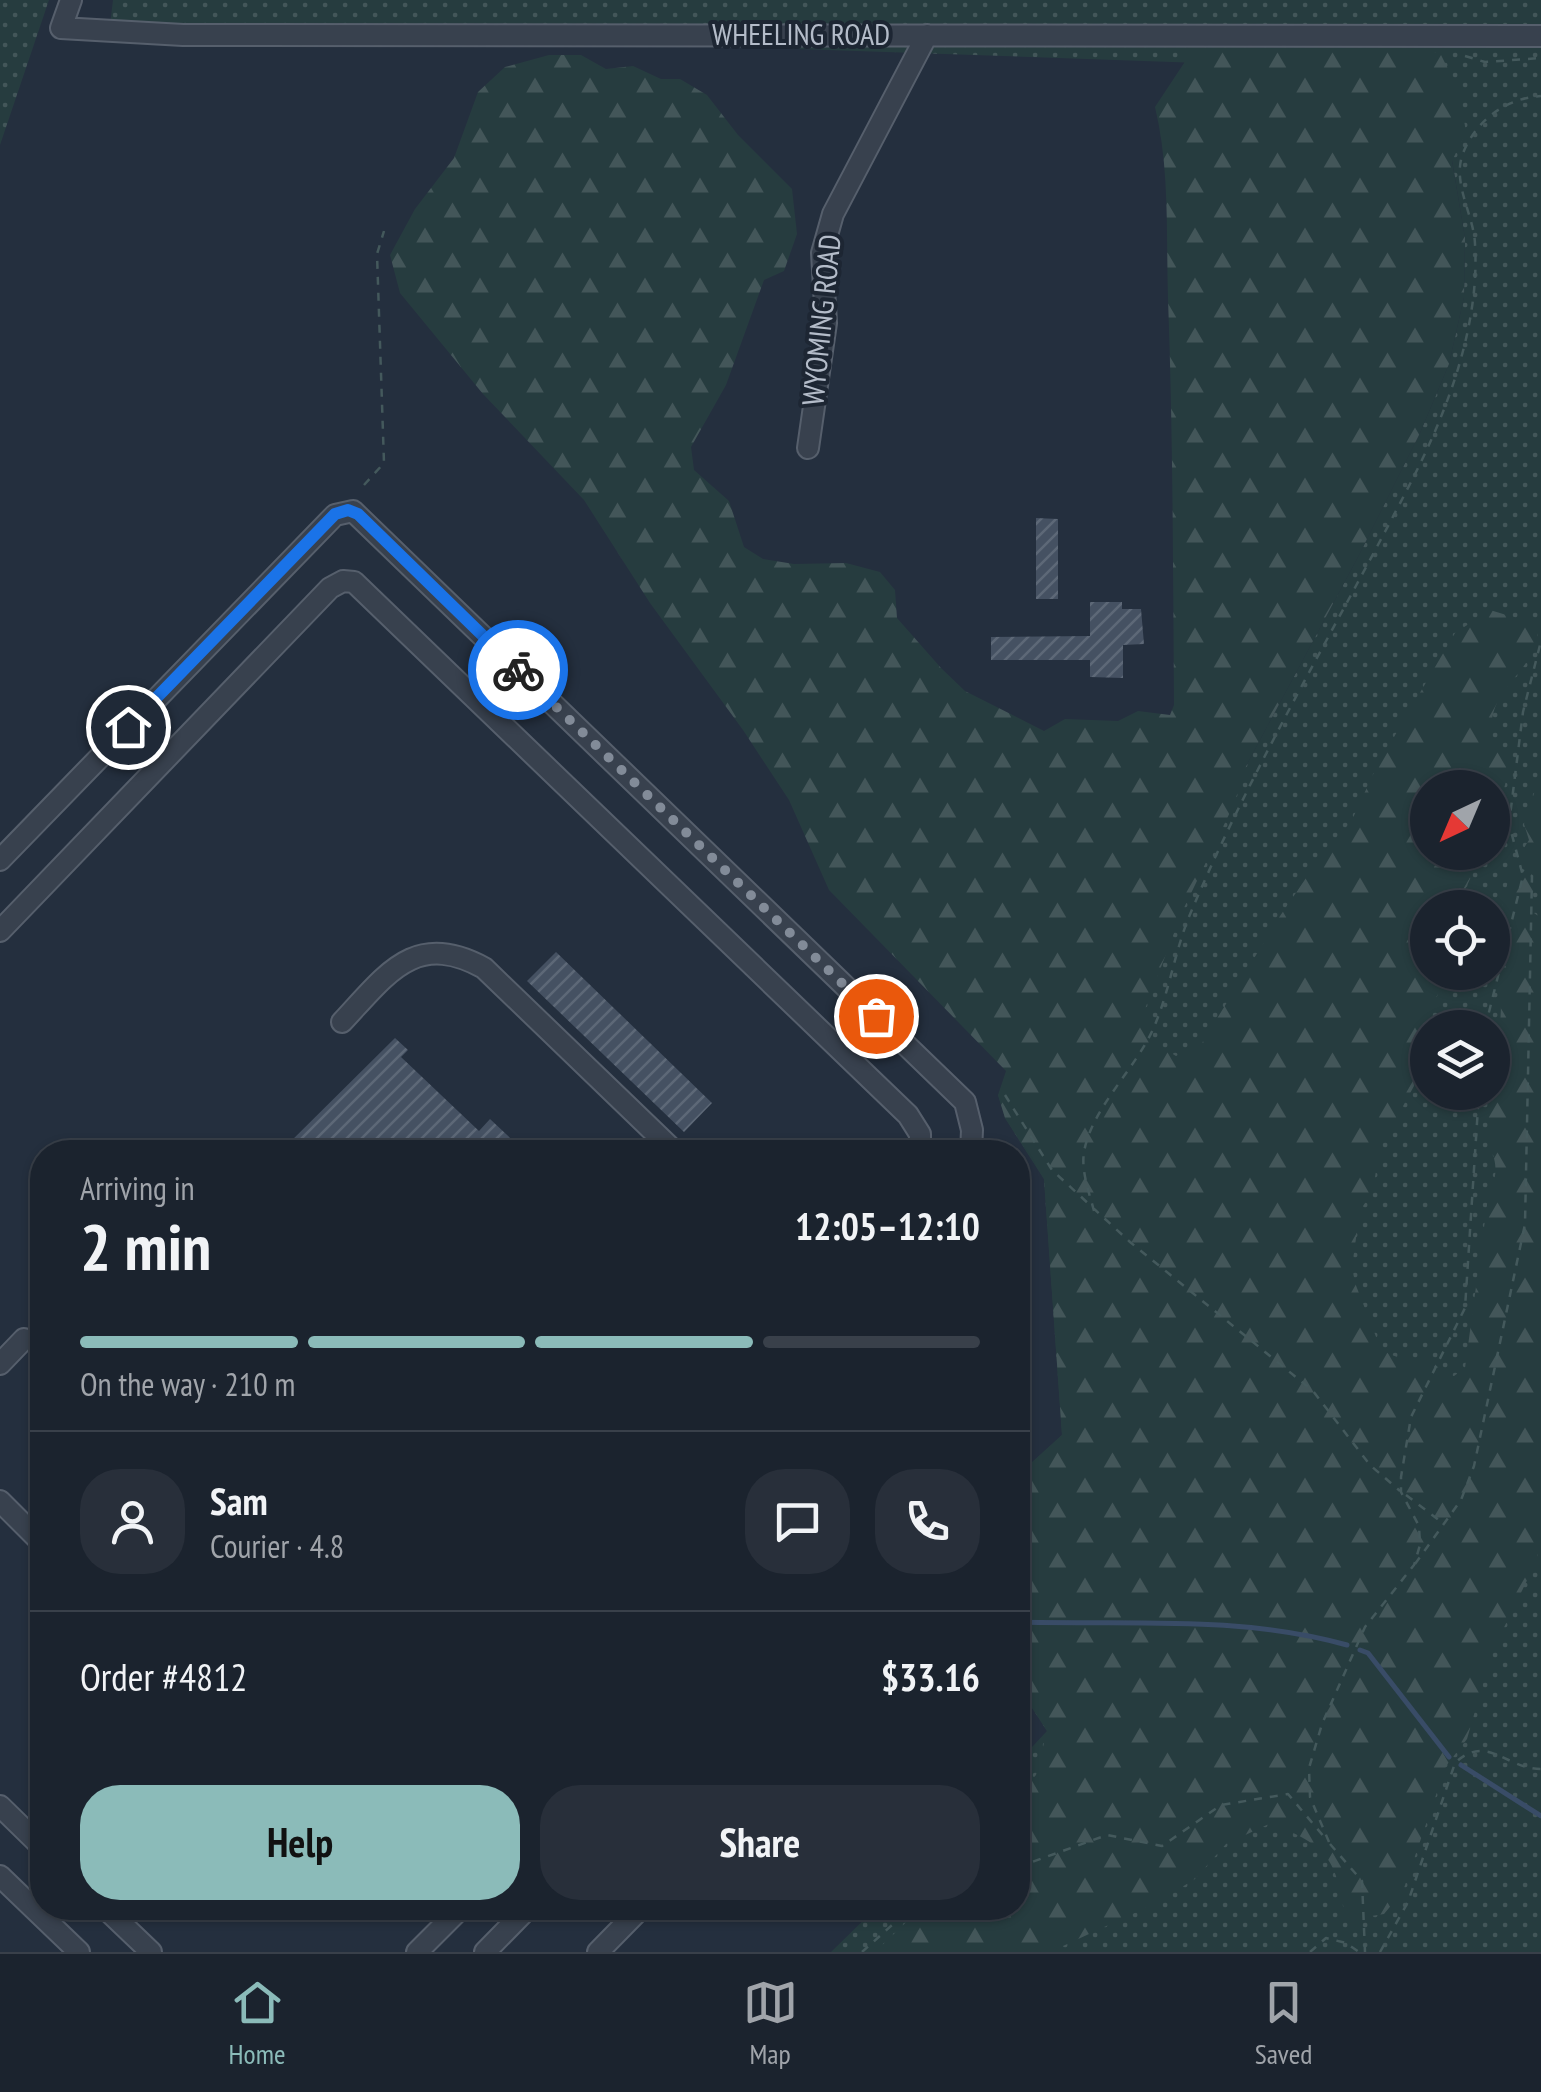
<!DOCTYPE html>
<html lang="en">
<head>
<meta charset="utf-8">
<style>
  body { margin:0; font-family:"PT Sans Narrow",sans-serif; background:#282f3a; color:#f1f3f6; height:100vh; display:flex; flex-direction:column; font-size:38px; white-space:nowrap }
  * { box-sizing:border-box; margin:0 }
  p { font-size:32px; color:#a0a4aa }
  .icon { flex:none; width:55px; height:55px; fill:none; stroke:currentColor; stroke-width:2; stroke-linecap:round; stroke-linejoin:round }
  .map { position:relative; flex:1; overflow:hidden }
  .panel { position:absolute; left:30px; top:1140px; width:1000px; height:780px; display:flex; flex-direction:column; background:#1b232e; border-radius:40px; box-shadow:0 2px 8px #0004,0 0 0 2px #39404a }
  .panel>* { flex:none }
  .needle { width:65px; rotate:224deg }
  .buttons { position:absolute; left:1410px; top:770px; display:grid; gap:20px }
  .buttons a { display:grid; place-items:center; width:100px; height:100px; border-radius:50%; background:#1b232e; box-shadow:0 2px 8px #0004,0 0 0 2px #39404a; font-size:50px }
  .pin { position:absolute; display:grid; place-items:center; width:85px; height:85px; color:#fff; margin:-42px; border:5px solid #fff; border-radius:50%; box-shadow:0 2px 10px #0007 }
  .courier { position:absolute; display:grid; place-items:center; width:100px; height:100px; margin:-50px; border:8px solid #1a73e8; border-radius:50%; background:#fff; color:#222; box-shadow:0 2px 12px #0007 }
  .headline em { font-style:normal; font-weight:600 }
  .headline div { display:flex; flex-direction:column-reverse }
  .headline { display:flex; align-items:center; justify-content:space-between; height:170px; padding:0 50px }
  h1 { font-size:65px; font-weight:600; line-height:75px }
  .bar { display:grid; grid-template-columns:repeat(4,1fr); gap:15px 10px; align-content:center; height:120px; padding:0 50px }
  .bar i { height:12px; border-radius:8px; background:#39404a }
  .bar .current { background:#8bbbb9 }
  .bar p { grid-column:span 4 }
  .line { display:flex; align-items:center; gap:25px; padding:0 50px; border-top:2px solid #39404a }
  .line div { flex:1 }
  .round { display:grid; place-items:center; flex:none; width:105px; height:105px; border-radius:40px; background:#282f3a }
  .cta { display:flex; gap:20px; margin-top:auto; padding:20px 50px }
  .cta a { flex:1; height:115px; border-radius:40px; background:#8bbbb9; color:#111; font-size:40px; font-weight:600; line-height:115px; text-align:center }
  .cta a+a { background:#282f3a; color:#f1f3f6 }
  .dock { display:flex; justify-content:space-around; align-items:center; height:140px; border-top:2px solid #39404a; background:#1b232e; font-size:28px; color:#a0a4aa }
  .dock a { display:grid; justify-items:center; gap:5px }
  .dock .current { color:#8bbbb9 }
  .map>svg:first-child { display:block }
  .grass { fill:url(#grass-dots); fill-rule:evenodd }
  .forest { fill:url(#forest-firs) }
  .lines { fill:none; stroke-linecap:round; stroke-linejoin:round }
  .stream { stroke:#394c67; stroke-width:5 }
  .building { fill:url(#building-hatch) }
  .minor-casing { stroke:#565f6c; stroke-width:24 }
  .path { stroke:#44595c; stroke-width:2.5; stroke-dasharray:8 8; stroke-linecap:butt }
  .minor { stroke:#38414e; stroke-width:20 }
  .done { stroke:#828b98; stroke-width:10; stroke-dasharray:0 18 }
  .route { stroke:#1a73e8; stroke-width:12 }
  .labels { text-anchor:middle; stroke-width:8; stroke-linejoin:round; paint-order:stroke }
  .street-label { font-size:30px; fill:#b4bcc9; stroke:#1d2633 }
</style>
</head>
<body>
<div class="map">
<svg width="1541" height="1952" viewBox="0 0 1541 1952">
  <defs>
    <pattern id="grass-dots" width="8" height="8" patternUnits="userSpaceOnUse" patternTransform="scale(2.5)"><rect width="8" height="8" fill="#263c3f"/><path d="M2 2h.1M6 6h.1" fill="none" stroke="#435659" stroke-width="1.8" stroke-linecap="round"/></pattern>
    <pattern id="forest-firs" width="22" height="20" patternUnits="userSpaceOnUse" patternTransform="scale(2.5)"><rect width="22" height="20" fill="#263c3f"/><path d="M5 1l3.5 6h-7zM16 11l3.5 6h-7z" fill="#435659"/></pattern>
    <pattern id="building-hatch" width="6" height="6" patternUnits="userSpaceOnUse" patternTransform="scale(2.5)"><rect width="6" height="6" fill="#455162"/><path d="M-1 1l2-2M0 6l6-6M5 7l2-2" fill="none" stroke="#5d6877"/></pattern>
  </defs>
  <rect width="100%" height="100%" fill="#242f3e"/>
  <path class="grass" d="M0,0H49L0,145Z
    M113,0H1541V1952H831L876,1908H1018V1762L1047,1731L1018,1686V1475L1062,1435L1044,1179L1005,1118L998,1095L1246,766L1358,557L1420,433L1449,364L1464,297L1465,238L1448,136L1404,70L110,25ZM1428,788H1492V852H1428ZM1428,908H1492V972H1428ZM1428,1028H1492V1092H1428Z"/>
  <path class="forest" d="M1372,46L1440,53L1459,91L1466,132L1452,161L1465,238L1464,297L1449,364L1420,433L1358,557L1246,766L1234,804L1182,912L1145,1009L1155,1043L1176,1056L1202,1043L1280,916L1328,846L1351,822L1377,766L1455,633L1490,610L1539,625C1537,635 1536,649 1530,657C1510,688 1490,695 1491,737L1505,749L1514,748L1493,834L1492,788H1428V852L1482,853L1457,907L1428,908V972L1449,973L1417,1034L1411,1055L1414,1086L1379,1150L1373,1191L1361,1209L1357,1231L1352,1267L1355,1283L1380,1347L1389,1354L1411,1362L1432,1361L1444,1374L1454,1376L1465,1368L1488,1198C1505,1158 1488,1160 1488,1124C1488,1084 1501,1046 1501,1003C1501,938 1491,898 1529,840L1524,824L1541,772V878L1533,892L1534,913L1541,918V1536L1536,1562L1492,1652L1467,1739L1446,1766L1403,1891L1384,1914L1346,1920C1335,1857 1330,1848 1271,1823L1226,1844L1195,1879L1154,1904L1050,1952H875L921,1908H1018V1795L1036,1775L1047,1731L1018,1686V1475L1062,1435L1044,1179L1005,1118L998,1095L1006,1071L829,890L789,800L743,730L650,603L584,500L483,394L400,293L390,255L415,209L454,158L478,92L505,67L549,55H581L606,69L633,66L661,79H680L707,95L738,135L792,189L797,234L784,271L764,280L726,385L691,447L694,470L729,501L744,547L763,559L794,564L846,563L880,572L895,590L897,618L941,668L965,691L1044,731L1065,719L1118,721L1138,711L1170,715L1174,705C1173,569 1173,433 1168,298C1166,234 1170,169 1155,107L1192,51Z"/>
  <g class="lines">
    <path class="stream" d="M1018,1622C1129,1625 1239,1615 1347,1645
      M1360,1650L1368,1653L1449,1757
      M1461,1765L1541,1816"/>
  </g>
  <path class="building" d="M1036,518L1058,519V599H1036Z
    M1090,602H1122V609H1141L1144,644L1123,645V678L1090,677V660H991V637L1090,636Z
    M556,952L712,1103L684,1132L527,981Z
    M395,1038L408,1050L401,1057L479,1131L490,1119L525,1152H280Z"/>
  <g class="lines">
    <defs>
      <path id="minor" d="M71,0L61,28L183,35L1541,36
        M808,448L826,323L822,253L833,214L927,35
        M0,860L335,515L353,511L965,1102L972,1130L971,1152
        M0,931L330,588L343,581L354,582L908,1115L920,1134V1152
        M342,1022C387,974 415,930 484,968L675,1152
        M0,1364L24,1339
        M0,1501L42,1543
        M0,1806L42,1847
        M0,1876L79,1952
        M105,1908L151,1952
        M417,1952L461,1908
        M485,1952L528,1908
        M598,1952L641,1908"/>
    </defs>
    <use href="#minor" class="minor-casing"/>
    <path class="path" d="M1465,56L1485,62L1541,58
      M364,485L384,463L377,254L384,231
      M1485,1028L1523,876L1509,824L1523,712L1541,641
      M1005,1095L1052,1170L1130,1242L1313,1391L1370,1465L1400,1491
      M1094,1211C1089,1192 1081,1171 1084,1152C1092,1107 1136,1069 1154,1027C1170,990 1175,949 1191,912C1254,763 1337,626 1411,482C1447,412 1480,326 1475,244C1474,216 1453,185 1462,156C1474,122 1505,98 1541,96
      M1406,1495L1444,1524
      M1415,1564L1461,1500L1474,1466L1525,1224L1532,876L1522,870
      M1329,1842L1310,1797L1309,1768L1322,1724L1365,1627L1414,1565L1420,1545L1419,1526L1401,1492V1477L1411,1417L1465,1308L1479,1092
      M1330,1844L1362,1881L1365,1952
      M1018,1867L1107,1835L1162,1846L1221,1805L1288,1794L1325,1838
      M862,1952L911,1908
      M1310,1952L1326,1938L1346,1943L1359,1952
      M1380,1952L1408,1902L1455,1763C1487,1733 1506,1769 1541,1769"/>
    <use href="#minor" class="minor"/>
  </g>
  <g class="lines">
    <path class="done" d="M518,670L876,1016"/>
    <path class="route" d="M128,727L335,514L348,510L358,514L518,670"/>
  </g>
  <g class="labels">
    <g class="street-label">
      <text x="801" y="45">WHEELING ROAD</text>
      <text transform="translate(822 320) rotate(-84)" y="10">WYOMING ROAD</text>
    </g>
  </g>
</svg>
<div class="buttons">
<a><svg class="needle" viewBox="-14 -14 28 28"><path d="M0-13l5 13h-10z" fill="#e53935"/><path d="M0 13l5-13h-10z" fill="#a0a4aa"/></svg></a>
<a><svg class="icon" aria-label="locate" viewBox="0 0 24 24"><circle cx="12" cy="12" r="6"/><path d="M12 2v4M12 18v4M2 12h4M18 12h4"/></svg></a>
<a><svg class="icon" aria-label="layers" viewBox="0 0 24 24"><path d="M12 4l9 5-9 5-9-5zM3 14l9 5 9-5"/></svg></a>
</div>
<div class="pin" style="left:876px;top:1016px;background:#ea580c"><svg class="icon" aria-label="bag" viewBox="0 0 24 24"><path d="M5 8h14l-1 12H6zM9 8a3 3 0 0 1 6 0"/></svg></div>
<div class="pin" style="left:128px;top:727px;background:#1f2937"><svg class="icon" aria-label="home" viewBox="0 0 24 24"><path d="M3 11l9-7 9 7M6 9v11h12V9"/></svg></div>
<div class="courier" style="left:518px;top:670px"><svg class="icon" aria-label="bike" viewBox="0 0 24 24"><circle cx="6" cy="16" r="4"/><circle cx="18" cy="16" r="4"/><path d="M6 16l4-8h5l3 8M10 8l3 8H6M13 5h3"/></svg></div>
<section class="panel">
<div class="headline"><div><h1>2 min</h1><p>Arriving in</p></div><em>12:05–12:10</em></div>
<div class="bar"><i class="current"></i><i class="current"></i><i class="current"></i><i></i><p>On the way · 210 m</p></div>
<div class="line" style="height:180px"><a class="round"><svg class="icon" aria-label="person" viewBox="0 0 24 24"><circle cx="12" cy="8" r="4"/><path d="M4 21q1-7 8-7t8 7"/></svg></a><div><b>Sam</b><p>Courier · 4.8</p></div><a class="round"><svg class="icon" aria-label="chat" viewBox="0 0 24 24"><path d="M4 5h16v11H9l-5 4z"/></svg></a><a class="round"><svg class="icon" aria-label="phone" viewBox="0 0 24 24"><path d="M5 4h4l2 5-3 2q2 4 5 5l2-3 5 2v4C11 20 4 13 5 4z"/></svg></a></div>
<div class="line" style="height:130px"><div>Order #4812</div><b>$33.16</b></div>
<div class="cta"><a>Help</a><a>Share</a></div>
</section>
</div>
<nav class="dock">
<a class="current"><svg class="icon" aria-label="home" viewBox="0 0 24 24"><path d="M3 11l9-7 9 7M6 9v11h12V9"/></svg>Home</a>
<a><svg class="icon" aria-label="map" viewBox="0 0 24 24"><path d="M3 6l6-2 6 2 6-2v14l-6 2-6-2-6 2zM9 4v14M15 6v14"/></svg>Map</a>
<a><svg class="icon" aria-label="saved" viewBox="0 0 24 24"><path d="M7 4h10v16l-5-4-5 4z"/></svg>Saved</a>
</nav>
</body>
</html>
